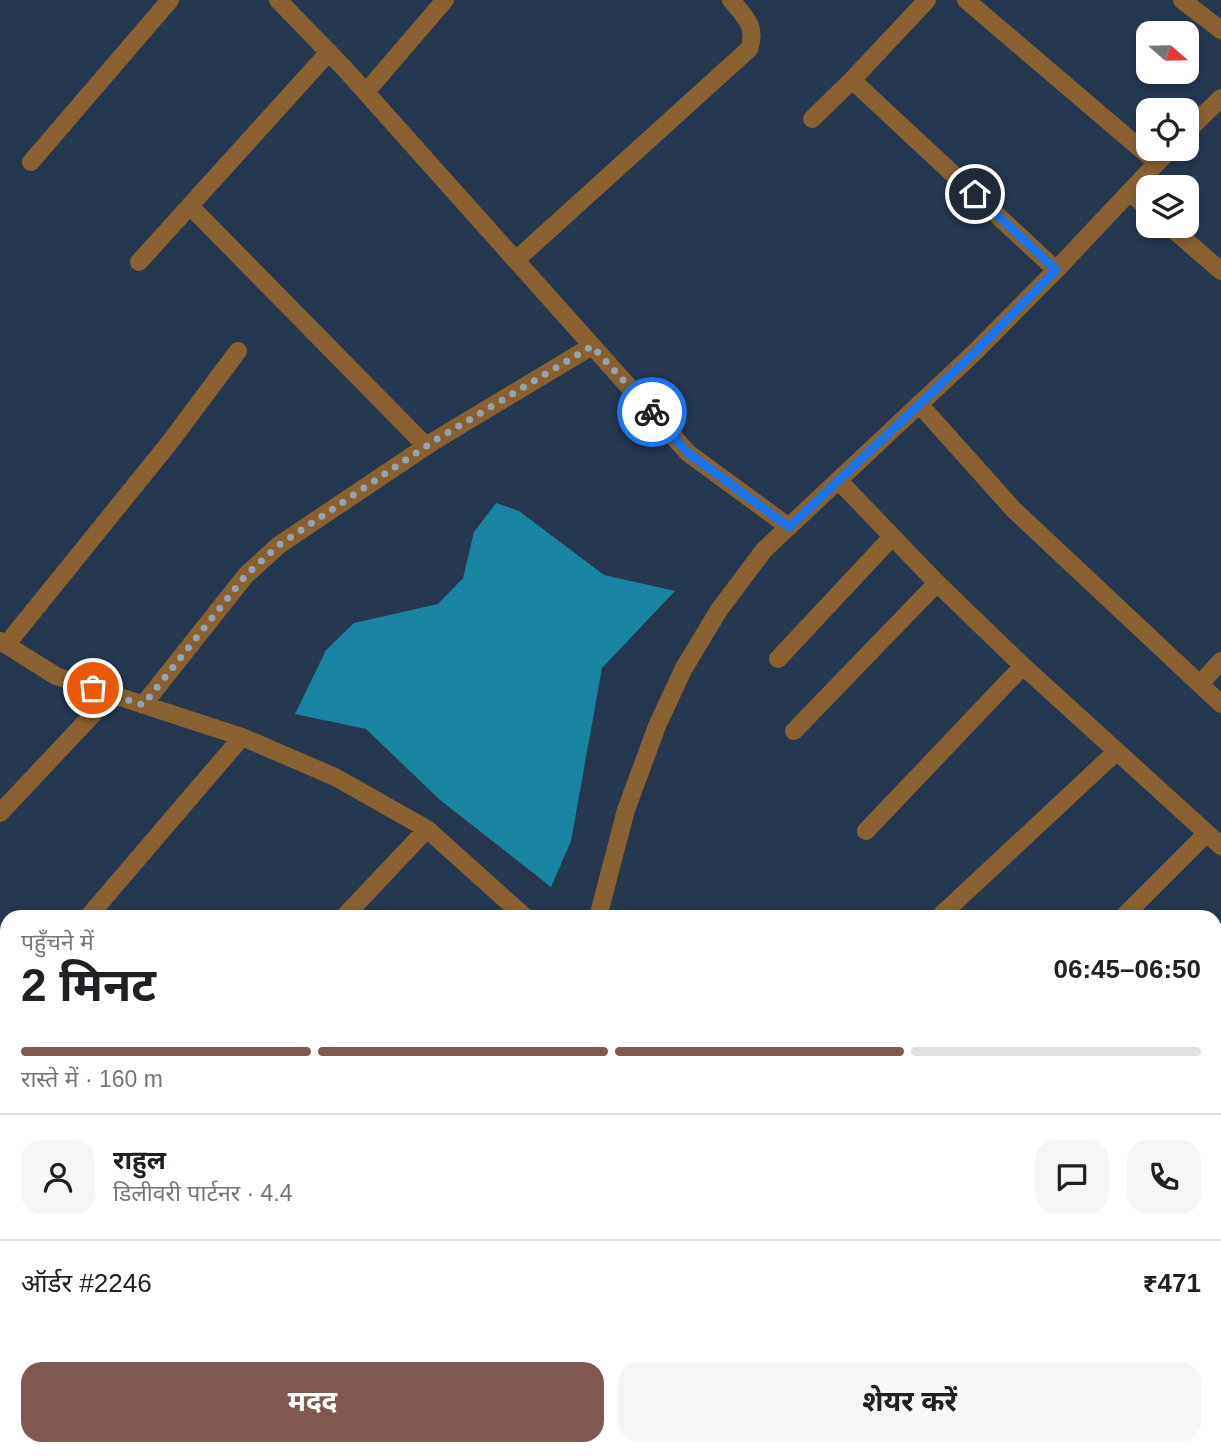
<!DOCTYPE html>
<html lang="hi">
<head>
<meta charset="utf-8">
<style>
  body { margin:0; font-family:Arial,"Noto Sans Devanagari",sans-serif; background:#f6f6f6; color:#202124; height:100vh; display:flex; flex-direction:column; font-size:26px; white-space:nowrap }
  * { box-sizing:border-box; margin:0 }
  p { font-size:23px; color:#757577 }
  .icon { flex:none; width:38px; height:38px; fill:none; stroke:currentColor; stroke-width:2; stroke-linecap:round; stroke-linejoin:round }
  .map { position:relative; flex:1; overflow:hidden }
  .panel { position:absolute; left:0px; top:910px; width:1222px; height:546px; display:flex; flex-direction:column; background:#fff; border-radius:21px 21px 0 0; box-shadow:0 4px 10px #0003 }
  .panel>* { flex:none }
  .needle { width:46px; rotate:110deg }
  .tools { position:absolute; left:1136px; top:21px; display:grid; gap:14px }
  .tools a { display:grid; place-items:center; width:63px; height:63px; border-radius:14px; background:#fff; box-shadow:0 4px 10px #0003; font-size:35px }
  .pin { position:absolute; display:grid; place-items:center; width:60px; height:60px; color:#fff; margin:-30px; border:4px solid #fff; border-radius:50%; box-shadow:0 2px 7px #0007 }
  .courier { position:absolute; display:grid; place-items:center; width:70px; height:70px; margin:-35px; border:5px solid #1a73e8; border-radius:50%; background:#fff; color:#222; box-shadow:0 2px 9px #0007 }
  .overview em { font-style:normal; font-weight:700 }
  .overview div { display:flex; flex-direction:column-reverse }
  .overview { display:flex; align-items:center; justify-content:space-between; height:119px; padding:0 21px }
  h1 { font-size:46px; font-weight:700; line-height:52px }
  .bar { display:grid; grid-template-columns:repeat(4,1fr); gap:10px 7px; align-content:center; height:84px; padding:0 21px }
  .bar i { height:9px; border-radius:5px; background:#e0e0e0 }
  .bar .on { background:#7f5951 }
  .bar p { grid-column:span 4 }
  .line { display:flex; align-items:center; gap:18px; padding:0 21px; border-top:2px solid #e0e0e0 }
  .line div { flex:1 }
  .round { display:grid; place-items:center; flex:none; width:74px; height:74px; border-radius:21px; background:#f6f6f6 }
  .cta { display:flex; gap:14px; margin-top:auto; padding:14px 21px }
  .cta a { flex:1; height:80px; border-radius:21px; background:#7f5951; color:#fff; font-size:28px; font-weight:700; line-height:80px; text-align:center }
  .cta a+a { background:#f6f6f6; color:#202124 }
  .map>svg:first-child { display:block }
  .water { fill:#1884a1 }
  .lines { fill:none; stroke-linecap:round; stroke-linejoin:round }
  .minor { stroke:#896130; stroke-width:18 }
  .done { stroke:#94a3b4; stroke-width:7; stroke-dasharray:0 12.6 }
  .route { stroke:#1a73e8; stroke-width:9 }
</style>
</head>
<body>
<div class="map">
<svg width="1221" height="1456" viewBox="0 0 1221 1456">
  <rect width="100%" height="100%" fill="#25384f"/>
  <path class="water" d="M496,503L519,511L604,575L675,591L602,668L571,841L551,887L440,800L366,729L295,714L326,650L354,623L438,604L463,578L474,532Z"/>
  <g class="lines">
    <path class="minor" d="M278,0L344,68L688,453L789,527
      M966,0L1156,162
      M1182,0L1221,30
      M852,80L1056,270
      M366,92L445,0
      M812,119L852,80L927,0
      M1186,132L1221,98
      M31,162L170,0
      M1129,192L1148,208
      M190,206L426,446
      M1169,226L1221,271
      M516,260L749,49C757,26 745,17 731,0
      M139,262L329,52
      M919,404L1014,510L1221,704
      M838,480L937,583L1023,666L1221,846
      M0,641L56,676L242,737L335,777L427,829L525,917
      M6,645L170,442L238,351
      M778,659L892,537
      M1200,684L1221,661
      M143,705L246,575L279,545L434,441L592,346
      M794,731L937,583
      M0,813L111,695
      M866,831L1023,666
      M88,917L242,737
      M344,917L427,829
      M598,917L626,810L657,726L684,668L719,610L764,550L975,352L1056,270L1170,149
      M939,917L1116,752
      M1123,917L1207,833
      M0,947L7,949
      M1214,1049L1221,1036
      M1214,1084L1221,1093
      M0,1126L7,1133
      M0,1281L7,1274
      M1214,1337L1221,1331
      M1214,1384L1221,1390
      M1000,1449L1008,1456
      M69,1456L76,1449
      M283,1456L288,1449
      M926,1456L933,1449
      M1120,1456L1125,1449"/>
  </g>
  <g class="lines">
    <path class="done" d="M93,688L143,705L246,575L279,545L434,441L592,346L652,412"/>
    <path class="route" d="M652,412L688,453L789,527L975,352L1056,270L975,194"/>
  </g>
</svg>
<div class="tools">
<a><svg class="needle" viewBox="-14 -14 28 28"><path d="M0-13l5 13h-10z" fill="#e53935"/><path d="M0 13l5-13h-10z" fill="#757577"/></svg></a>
<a><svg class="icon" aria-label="locate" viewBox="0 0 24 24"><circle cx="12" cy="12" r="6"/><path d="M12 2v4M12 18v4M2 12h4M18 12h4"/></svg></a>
<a><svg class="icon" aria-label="layers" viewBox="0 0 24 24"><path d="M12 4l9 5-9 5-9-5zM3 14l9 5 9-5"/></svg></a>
</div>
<div class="pin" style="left:93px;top:688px;background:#ea580c"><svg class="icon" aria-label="bag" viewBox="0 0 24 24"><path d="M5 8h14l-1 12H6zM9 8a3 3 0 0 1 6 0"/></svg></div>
<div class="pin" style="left:975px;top:194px;background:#1f2937"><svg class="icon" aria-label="home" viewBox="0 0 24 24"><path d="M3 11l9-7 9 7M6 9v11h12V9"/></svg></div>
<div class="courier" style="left:652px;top:412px"><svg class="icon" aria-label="bike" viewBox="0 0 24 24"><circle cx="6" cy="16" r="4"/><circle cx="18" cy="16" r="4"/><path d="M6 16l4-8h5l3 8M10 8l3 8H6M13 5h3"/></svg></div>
<section class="panel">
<div class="overview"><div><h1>2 मिनट</h1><p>पहुँचने में</p></div><em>06:45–06:50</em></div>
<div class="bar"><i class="on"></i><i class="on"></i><i class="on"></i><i></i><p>रास्ते में · 160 m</p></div>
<div class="line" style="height:126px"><a class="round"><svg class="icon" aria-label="person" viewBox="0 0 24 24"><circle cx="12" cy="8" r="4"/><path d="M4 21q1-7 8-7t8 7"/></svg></a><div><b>राहुल</b><p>डिलीवरी पार्टनर · 4.4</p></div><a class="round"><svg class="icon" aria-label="chat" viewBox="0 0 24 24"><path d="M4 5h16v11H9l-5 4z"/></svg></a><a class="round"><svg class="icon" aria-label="phone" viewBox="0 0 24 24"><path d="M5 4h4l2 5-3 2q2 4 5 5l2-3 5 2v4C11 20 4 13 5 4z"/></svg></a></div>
<div class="line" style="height:91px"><div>ऑर्डर #2246</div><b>₹471</b></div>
<div class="cta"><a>मदद</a><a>शेयर करें</a></div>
</section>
</div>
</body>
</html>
